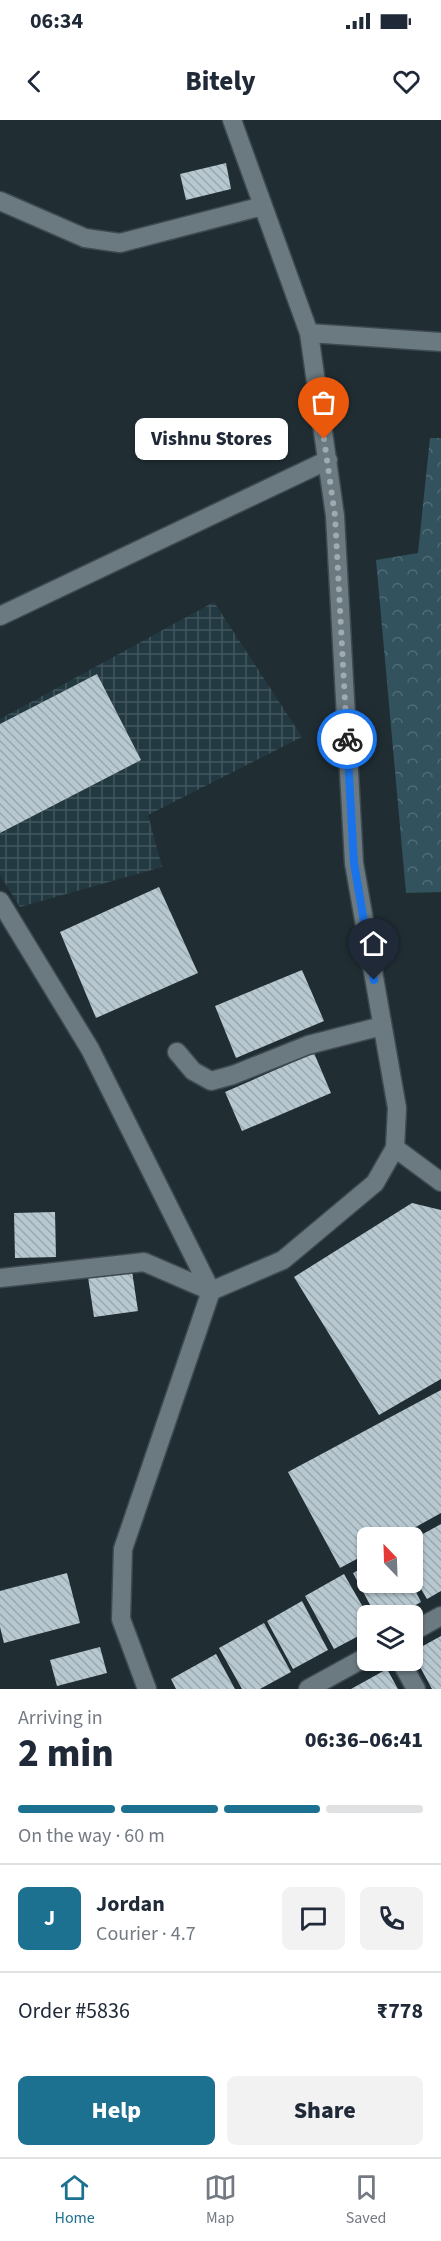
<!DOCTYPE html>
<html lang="en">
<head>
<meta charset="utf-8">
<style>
  body { margin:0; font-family:"Source Sans 3",sans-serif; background:#f2f2f3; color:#1f2937; height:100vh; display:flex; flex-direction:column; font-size:22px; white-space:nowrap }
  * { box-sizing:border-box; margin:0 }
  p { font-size:20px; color:#747a83 }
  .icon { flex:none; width:33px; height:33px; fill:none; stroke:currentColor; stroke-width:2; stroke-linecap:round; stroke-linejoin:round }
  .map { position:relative; height:1569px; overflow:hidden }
  .drawer { display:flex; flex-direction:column; background:#fff; flex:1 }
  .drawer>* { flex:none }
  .needle { width:39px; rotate:337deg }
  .tools { position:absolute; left:357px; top:1407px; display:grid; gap:12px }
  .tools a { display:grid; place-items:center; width:66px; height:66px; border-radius:9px; background:#fff; box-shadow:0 2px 4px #0004; font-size:30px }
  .pin { position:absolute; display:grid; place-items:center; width:51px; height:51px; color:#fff; margin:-62px -26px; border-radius:50% 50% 50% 0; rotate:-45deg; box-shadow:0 0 6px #0007 }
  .pin .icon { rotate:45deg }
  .courier { position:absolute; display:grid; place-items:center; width:60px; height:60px; margin:-30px; border:4px solid #1a73e8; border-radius:50%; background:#fff; color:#222; box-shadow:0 2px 8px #0007 }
  .bubble { position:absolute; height:42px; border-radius:9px; background:#fff; box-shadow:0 2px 4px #0004; font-size:20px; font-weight:800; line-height:42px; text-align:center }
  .headline em { font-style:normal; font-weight:800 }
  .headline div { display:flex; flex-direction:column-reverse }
  .headline { display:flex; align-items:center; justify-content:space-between; height:102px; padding:0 18px }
  h1 { font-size:39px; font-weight:800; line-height:45px }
  .bar { display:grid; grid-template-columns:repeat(4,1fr); gap:9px 6px; align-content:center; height:72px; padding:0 18px }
  .bar i { height:8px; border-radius:4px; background:#e0e1e3 }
  .bar .active { background:#1d7190 }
  .bar p { grid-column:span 4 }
  .line { display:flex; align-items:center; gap:15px; padding:0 18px; border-top:2px solid #e0e1e3 }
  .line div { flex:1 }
  .round { display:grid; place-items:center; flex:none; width:63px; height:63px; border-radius:9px; background:#f2f2f3 }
  .button { display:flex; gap:12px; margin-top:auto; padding:12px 18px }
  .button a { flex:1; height:69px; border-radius:9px; background:#1d7190; color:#fff; font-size:24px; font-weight:800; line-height:69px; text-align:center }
  .button a+a { background:#f2f2f3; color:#1f2937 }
  .status { display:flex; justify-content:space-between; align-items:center; height:42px; padding:0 30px; background:#fff; direction:ltr }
  .status svg { height:16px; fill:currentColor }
  header { display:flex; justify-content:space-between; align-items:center; height:78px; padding:0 18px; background:#fff; font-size:27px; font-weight:800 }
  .dock { display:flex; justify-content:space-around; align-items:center; height:84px; border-top:2px solid #e0e1e3; background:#fff; font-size:16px; color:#747a83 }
  .dock a { display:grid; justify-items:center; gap:3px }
  .dock .active { color:#1d7190 }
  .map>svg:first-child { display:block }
  .industrial { fill:url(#industrial-grid) }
  .forest { fill:url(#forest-crowns) }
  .building { fill:url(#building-back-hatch) }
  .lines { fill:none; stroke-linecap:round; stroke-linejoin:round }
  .minor-casing { stroke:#3e4a4f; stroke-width:21 }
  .minor { stroke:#6a7a80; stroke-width:18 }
  .done { stroke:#a0abb0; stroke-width:6; stroke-dasharray:0 10.8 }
  .route { stroke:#1a73e8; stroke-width:8 }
</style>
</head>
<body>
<div class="status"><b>06:34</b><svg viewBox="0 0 49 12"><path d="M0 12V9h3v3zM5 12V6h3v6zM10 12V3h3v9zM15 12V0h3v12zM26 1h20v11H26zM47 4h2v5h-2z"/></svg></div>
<header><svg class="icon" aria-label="back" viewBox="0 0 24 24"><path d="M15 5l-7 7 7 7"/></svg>Bitely<svg class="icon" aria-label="heart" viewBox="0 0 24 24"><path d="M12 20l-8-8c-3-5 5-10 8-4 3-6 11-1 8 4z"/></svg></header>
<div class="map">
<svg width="441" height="1569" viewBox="0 0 441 1569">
  <defs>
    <pattern id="industrial-grid" width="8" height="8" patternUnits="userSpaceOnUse" patternTransform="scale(1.5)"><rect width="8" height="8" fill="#233941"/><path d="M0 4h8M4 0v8" fill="none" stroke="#43565d"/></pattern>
    <pattern id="forest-crowns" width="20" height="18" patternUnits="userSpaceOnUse" patternTransform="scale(1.5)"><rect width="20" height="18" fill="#32525e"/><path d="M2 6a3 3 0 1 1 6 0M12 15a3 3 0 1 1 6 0" fill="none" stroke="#506b76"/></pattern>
    <pattern id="building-back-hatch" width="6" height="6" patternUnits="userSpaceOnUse" patternTransform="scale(1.5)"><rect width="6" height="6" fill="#b7c8d0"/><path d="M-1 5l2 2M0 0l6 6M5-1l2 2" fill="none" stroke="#9aa8ae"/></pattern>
  </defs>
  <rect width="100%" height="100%" fill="#202e34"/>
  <path class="industrial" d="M214,482L302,617L148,695L162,747L20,787L0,755V599Z"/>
  <path class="forest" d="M430,318H441V772L406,773L376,440L418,433Z"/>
  <path class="building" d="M226,43L231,69L186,80L180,54Z
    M97,554L141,640L0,713V604Z
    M159,767L198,853L96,898L60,812Z
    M302,850L324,901L236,938L215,886Z
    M314,933L331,973L242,1011L225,972Z
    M412,1083L441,1090V1259L379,1295L294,1157Z
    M55,1092L56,1137L15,1138L14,1093Z
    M132,1151L138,1191L94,1197L88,1157Z
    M441,1270V1393L396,1418H368V1433L340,1448L288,1352Z
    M441,1404V1471L427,1479L412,1454V1420Z
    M368,1445V1462H411L421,1482L396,1496H376L353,1453Z
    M67,1453L80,1503L4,1523L0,1507V1471Z
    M344,1454L368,1496V1511L334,1529L305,1476Z
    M302,1481L328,1530L293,1549L267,1501Z
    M264,1503L291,1552L260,1569H242L219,1528Z
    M441,1516V1569H432L412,1532Z
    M100,1527L107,1553L57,1566L50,1540Z
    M216,1534L235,1569H176L171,1559Z
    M387,1549L398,1569H351Z"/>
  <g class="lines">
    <defs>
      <path id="minor" d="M0,81L85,118L120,123L263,86
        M309,213L441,222
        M0,496L328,340
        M0,781L90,929L211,1171
        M177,932L193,951L211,961L233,955L308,925L382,906
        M395,1028L441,1062
        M0,1158L144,1142L211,1171
        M412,1512L441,1496
        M400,1540L416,1569
        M147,1569L121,1499L123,1429L211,1171L283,1140L375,1063L395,1028L397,988L354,743L335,396L309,213L232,0
        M308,1569L368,1536"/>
    </defs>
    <use href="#minor" class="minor-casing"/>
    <use href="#minor" class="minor"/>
  </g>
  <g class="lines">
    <path class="done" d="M324,319L335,396L347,619"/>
    <path class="route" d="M347,619L354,743L374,860"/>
  </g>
</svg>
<div class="tools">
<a><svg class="needle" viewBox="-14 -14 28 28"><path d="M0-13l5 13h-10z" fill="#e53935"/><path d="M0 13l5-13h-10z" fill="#747a83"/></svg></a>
<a><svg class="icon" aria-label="layers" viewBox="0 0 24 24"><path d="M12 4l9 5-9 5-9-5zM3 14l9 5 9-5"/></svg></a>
</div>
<div class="pin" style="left:324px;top:319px;background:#ea580c"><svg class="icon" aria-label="bag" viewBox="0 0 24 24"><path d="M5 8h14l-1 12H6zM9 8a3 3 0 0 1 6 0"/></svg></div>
<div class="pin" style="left:374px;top:860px;background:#1f2937"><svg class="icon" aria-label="home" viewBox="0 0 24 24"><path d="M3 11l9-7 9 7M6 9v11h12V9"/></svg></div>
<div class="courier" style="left:347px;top:619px"><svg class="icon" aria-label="bike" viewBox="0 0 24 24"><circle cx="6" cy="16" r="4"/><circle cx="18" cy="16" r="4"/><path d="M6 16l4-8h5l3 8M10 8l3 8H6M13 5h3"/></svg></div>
<div class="bubble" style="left:135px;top:298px;width:153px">Vishnu Stores</div>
</div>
<section class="drawer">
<div class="headline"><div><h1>2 min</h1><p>Arriving in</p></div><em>06:36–06:41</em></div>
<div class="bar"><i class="active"></i><i class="active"></i><i class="active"></i><i></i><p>On the way · 60 m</p></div>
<div class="line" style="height:108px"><b class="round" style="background:#1d7190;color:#fff">J</b><div><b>Jordan</b><p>Courier · 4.7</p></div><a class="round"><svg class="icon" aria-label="chat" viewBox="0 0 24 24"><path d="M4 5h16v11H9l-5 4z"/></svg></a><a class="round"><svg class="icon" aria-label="phone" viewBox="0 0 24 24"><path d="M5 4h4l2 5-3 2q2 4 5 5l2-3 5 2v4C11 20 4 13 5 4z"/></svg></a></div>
<div class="line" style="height:78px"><div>Order #5836</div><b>₹778</b></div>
<div class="button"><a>Help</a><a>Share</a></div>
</section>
<nav class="dock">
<a class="active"><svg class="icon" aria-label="home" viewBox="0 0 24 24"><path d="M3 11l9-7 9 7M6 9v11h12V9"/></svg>Home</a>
<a><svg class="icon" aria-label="map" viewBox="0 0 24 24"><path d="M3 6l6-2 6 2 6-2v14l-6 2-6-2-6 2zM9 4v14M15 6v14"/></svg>Map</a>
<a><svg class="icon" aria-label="saved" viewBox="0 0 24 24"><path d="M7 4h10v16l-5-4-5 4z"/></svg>Saved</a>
</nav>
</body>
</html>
